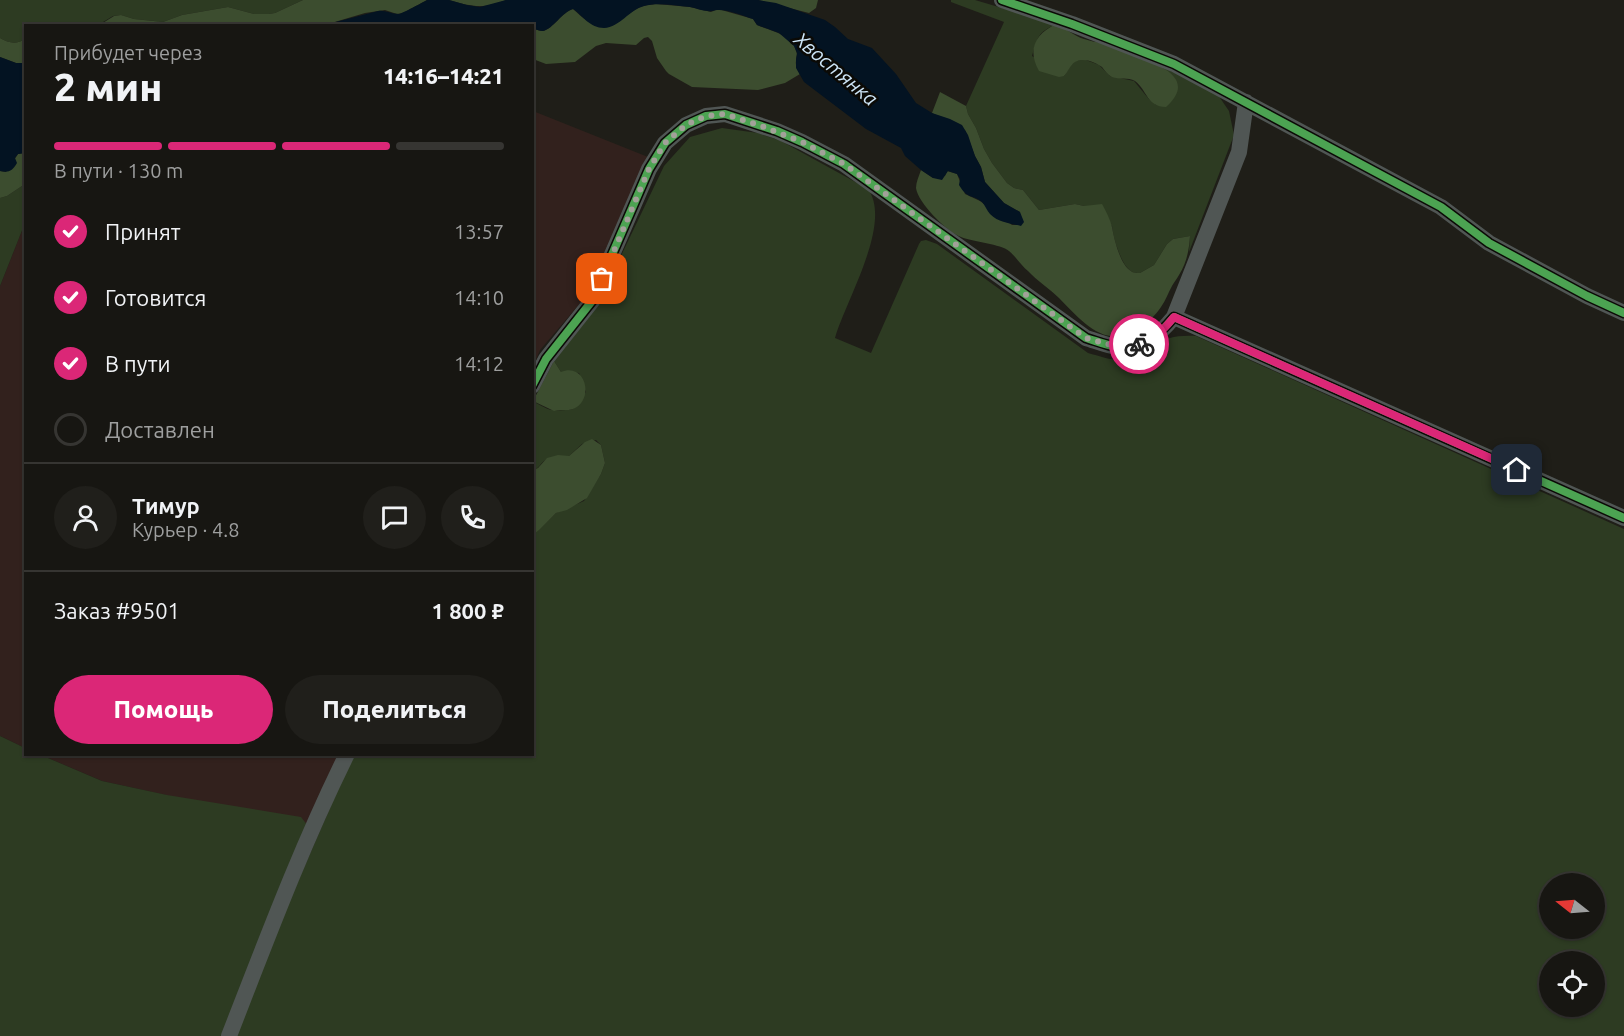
<!DOCTYPE html>
<html lang="ru">
<head>
<meta charset="utf-8">
<style>
  body { margin:0; font-family:Ubuntu,sans-serif; background:#201f1b; color:#f1f3f6; height:100vh; display:flex; flex-direction:column; font-size:22px; white-space:nowrap }
  * { box-sizing:border-box; margin:0 }
  p { font-size:20px; color:#9e9f9f }
  .icon { flex:none; width:33px; height:33px; fill:none; stroke:currentColor; stroke-width:2; stroke-linecap:round; stroke-linejoin:round }
  .map { position:relative; flex:1; overflow:hidden }
  .panel { position:absolute; left:24px; top:24px; width:510px; height:732px; display:flex; flex-direction:column; background:#171612; border-radius:0px; box-shadow:0 2px 4px #0004,0 0 0 2px #363532 }
  .panel>* { flex:none }
  .needle { width:39px; rotate:287deg }
  .controls { position:absolute; left:1539px; top:873px; display:grid; gap:12px }
  .controls a { display:grid; place-items:center; width:66px; height:66px; border-radius:50%; background:#171612; box-shadow:0 2px 4px #0004,0 0 0 2px #363532; font-size:30px }
  .pin { position:absolute; display:grid; place-items:center; width:51px; height:51px; color:#fff; margin:-26px; border-radius:12px; box-shadow:0 3px 9px #0006 }
  .courier { position:absolute; display:grid; place-items:center; width:60px; height:60px; margin:-30px; border:4px solid #db2777; border-radius:50%; background:#fff; color:#222; box-shadow:0 2px 8px #0007 }
  .head em { font-style:normal; font-weight:800 }
  .head div { display:flex; flex-direction:column-reverse }
  .head { display:flex; align-items:center; justify-content:space-between; height:102px; padding:0 30px }
  h1 { font-size:39px; font-weight:800; line-height:45px }
  .bar { display:grid; grid-template-columns:repeat(4,1fr); gap:9px 6px; align-content:center; height:72px; padding:0 30px }
  .bar i { height:8px; border-radius:4px; background:#363532 }
  .bar .active { background:#db2777 }
  .bar p { grid-column:span 4 }
  .line { display:flex; align-items:center; gap:15px; padding:0 30px; border-top:2px solid #363532 }
  .line div { flex:1 }
  .round { display:grid; place-items:center; flex:none; width:63px; height:63px; border-radius:32px; background:#201f1b }
  ol { padding:0 30px; list-style:none }
  li { display:flex; align-items:center; gap:18px; height:66px }
  li p { margin-inline-start:auto }
  li .icon { padding:6px; border-radius:50%; background:#db2777; color:#fff; stroke-width:4 }
  li:last-child { color:#9e9f9f }
  li i { width:33px; height:33px; border:3px solid #363532; border-radius:50% }
  .primary-button { display:flex; gap:12px; margin-top:auto; padding:12px 30px }
  .primary-button a { flex:1; height:69px; border-radius:36px; background:#db2777; color:#fff; font-size:24px; font-weight:800; line-height:69px; text-align:center }
  .primary-button a+a { background:#201f1b; color:#f1f3f6 }
  .map>svg:first-child { display:block }
  .industrial { fill:#32211d }
  .green { fill:#2d3b22; fill-rule:evenodd }
  .forest { fill:#3c4d2f }
  .water { fill:#031322 }
  .lines { fill:none; stroke-linecap:round; stroke-linejoin:round }
  .street { stroke:#505654; stroke-width:16 }
  .cycleway-casing { stroke:#0b0a06; stroke-width:11 }
  .cycleway { stroke:#4ca352; stroke-width:8 }
  .done { stroke:#a2a199; stroke-width:6; stroke-dasharray:0 10.8 }
  .route { stroke:#db2777; stroke-width:8 }
  .labels { text-anchor:middle; stroke-width:5; stroke-linejoin:round; paint-order:stroke }
  .water-label { font-size:20px; font-style:italic; fill:#cee6f8; stroke:#0b0a06 }
</style>
</head>
<body>
<div class="map">
<svg width="1624" height="1036" viewBox="0 0 1624 1036">
  <rect width="100%" height="100%" fill="#1f1e18"/>
  <path class="industrial" d="M533,111L653,159L588,294L540,350L533,367Z
    M25,223V748L0,736V286Z
    M41,755H342L308,826L102,781Z"/>
  <path class="green" d="M0,0H303L275,13L269,14H254L228,7L182,15L163,22L134,19L121,15L113,16L98,25L26,26L25,39C16,45 9,43 0,38Z
    M951,0H975L1056,24C1037,33 1038,37 1032,56L1064,76L1073,62L1083,59L1094,63L1099,65L1110,76L1134,81L1148,98L1156,105L1175,79L1162,67L1216,92L1229,111L1234,135L1189,252L1190,236L1173,239L1167,244L1154,265L1140,273C1137,273 1133,273 1131,271C1121,265 1113,237 1112,226L1084,206L1075,204L1039,210L1023,190L1014,188L1007,183L992,163L984,149L976,128L968,114L966,106L1004,22L951,2Z
    M722,128L758,133L781,141L868,189C893,223 845,302 835,338L871,353L919,244L921,241L926,240L937,244L1088,353C1103,357 1119,364 1135,358C1141,356 1146,351 1151,347C1165,337 1179,335 1196,336L1624,529V1036H235L276,932L353,755L532,754L533,535L556,513L584,501L601,474L605,463L601,445L596,440L582,444L569,456C562,456 550,456 544,461C539,465 540,468 533,470V402C538,403 545,409 552,410C558,411 567,410 573,409L586,392L579,373L561,372L554,361L596,308L664,166L690,137ZM1550,884H1594V928H1550ZM1550,962H1594V1006H1550Z
    M25,184V223L0,286V198L7,196Z
    M0,736L25,748L26,754L41,755L102,781L167,795L301,817L308,826L227,1036H0Z"/>
  <path class="forest" d="M303,0H427L403,13L397,14L385,10L365,13L328,24L301,26H98L114,16L121,15L134,19L163,22L182,15L228,7L254,14H269L275,13Z
    M449,0H506C484,9 472,7 449,0Z
    M758,0H818L816,8L809,13Z
    M656,4L690,7L711,12L718,9L753,19L757,25C770,31 792,34 796,51C798,56 796,55 796,61C795,66 798,70 800,74L785,83L758,90L692,87L669,74L666,71L657,58L652,41L648,37L644,38L636,45L606,43L596,46L575,62L546,64L533,59L532,29C536,29 539,31 543,31C553,29 562,12 573,9C578,13 582,18 588,21C609,35 616,22 633,11C640,6 647,5 656,4Z
    M1056,24C1066,28 1074,36 1084,39C1090,41 1096,42 1102,43C1112,44 1123,51 1132,55C1156,64 1199,77 1166,107C1147,107 1147,90 1135,81C1128,77 1119,80 1112,77C1108,75 1105,71 1102,67C1095,62 1083,57 1075,62C1071,64 1068,72 1064,76L1059,77L1039,71C1027,50 1035,34 1056,24Z
    M0,38C9,43 16,45 25,39V63H16L0,57Z
    M940,92L966,106L968,114L976,128L984,149L992,163L1007,183L1014,188L1023,190L1039,210L1075,204L1084,206L1102,204C1106,211 1110,219 1112,227C1114,238 1120,265 1131,271C1133,273 1138,273 1140,273L1154,265L1167,244L1173,239L1190,236C1189,250 1187,262 1179,275C1177,279 1174,282 1172,286C1168,293 1166,300 1161,307C1155,316 1148,322 1139,328C1106,352 1081,320 1059,298C1049,288 1037,281 1028,271C1022,266 1015,256 1009,251C1001,244 973,242 961,237C947,232 918,203 916,188C916,182 919,176 921,170L933,178L945,176L947,171L957,174L965,194L980,201L1012,225H1017L1020,212L1004,203L985,182L981,167L975,156L965,130L932,113Z
    M25,153V184L7,196L0,198V171L6,172L18,154Z
    M554,361L561,372C586,362 595,400 573,409C567,411 561,409 554,411L533,401Z
    M592,439L601,445L605,463L601,474L587,498L567,510L556,513L539,530L533,535V470L538,468L547,458L558,455L569,456L585,442Z"/>
  <path class="water" d="M427,0H449L467,5L480,7L506,0H758L776,3L825,20L835,27L848,39L872,48L896,74L916,103L932,113L950,119L962,125L968,135L975,156L981,167L985,182L1004,203L1020,212L1024,222L1021,226C1010,223 999,223 990,214C987,211 985,205 982,202C972,194 968,200 959,185L960,179L957,174L948,171L942,180L933,178L921,170L905,156L901,148L866,129L804,82L796,68V60L797,53L794,46L779,33L757,25L753,19C744,16 727,9 717,10C714,10 711,12 708,11C702,11 696,8 690,7C676,6 658,2 644,6C629,10 620,27 604,28C590,28 583,16 573,9C562,12 553,29 543,31C539,31 536,29 533,29L532,26L301,25L328,24L378,11C385,10 391,14 399,14C403,13 422,3 427,0Z
    M0,57L16,63H25V153L18,154L15,158L17,163C12,171 9,173 0,171Z"/>
  <g class="lines">
    <path class="street" d="M1002,0L1072,24L1174,64L1441,207L1489,243L1587,296L1624,313
      M1174,317L1239,152L1246,102
      M532,386L546,359L592,301L649,169L665,143L686,125L706,116L725,114L777,131L802,142L844,164L1086,338C1096,341 1108,346 1118,347C1144,349 1159,335 1174,317L1624,518
      M229,1036C266,941 302,845 347,754"/>
    <defs>
      <path id="cycleway" d="M1002,0L1072,24L1174,64L1441,207L1489,243L1587,296L1624,313
        M532,386L546,359L592,301L649,169L665,143L686,125L706,116L725,114L777,131L802,142L844,164L1086,338C1096,341 1108,346 1118,347C1144,349 1159,335 1174,317L1624,518"/>
    </defs>
    <use href="#cycleway" class="cycleway-casing"/>
    <use href="#cycleway" class="cycleway"/>
  </g>
  <g class="lines">
    <path class="done" d="M602,279L649,169L665,143L686,125L706,116L725,114L764,127L802,142L844,164L1086,338L1118,347L1139,344"/>
    <path class="route" d="M1139,344C1155,340 1164,329 1174,317L1517,470"/>
  </g>
  <g class="labels">
    <g class="water-label">
      <text transform="translate(836 69) rotate(40)" y="7">Хвостянка</text>
    </g>
  </g>
</svg>
<div class="controls">
<a><svg class="needle" viewBox="-14 -14 28 28"><path d="M0-13l5 13h-10z" fill="#e53935"/><path d="M0 13l5-13h-10z" fill="#9e9f9f"/></svg></a>
<a><svg class="icon" aria-label="locate" viewBox="0 0 24 24"><circle cx="12" cy="12" r="6"/><path d="M12 2v4M12 18v4M2 12h4M18 12h4"/></svg></a>
</div>
<div class="pin" style="left:602px;top:279px;background:#ea580c"><svg class="icon" aria-label="bag" viewBox="0 0 24 24"><path d="M5 8h14l-1 12H6zM9 8a3 3 0 0 1 6 0"/></svg></div>
<div class="pin" style="left:1517px;top:470px;background:#1f2937"><svg class="icon" aria-label="home" viewBox="0 0 24 24"><path d="M3 11l9-7 9 7M6 9v11h12V9"/></svg></div>
<div class="courier" style="left:1139px;top:344px"><svg class="icon" aria-label="bike" viewBox="0 0 24 24"><circle cx="6" cy="16" r="4"/><circle cx="18" cy="16" r="4"/><path d="M6 16l4-8h5l3 8M10 8l3 8H6M13 5h3"/></svg></div>
<section class="panel">
<div class="head"><div><h1>2 мин</h1><p>Прибудет через</p></div><em>14:16–14:21</em></div>
<div class="bar"><i class="active"></i><i class="active"></i><i class="active"></i><i></i><p>В пути · 130 m</p></div>
<ol>
<li><svg class="icon" aria-label="check" viewBox="0 0 24 24"><path d="M5 12l5 5 9-10"/></svg>Принят<p>13:57</p></li>
<li><svg class="icon" aria-label="check" viewBox="0 0 24 24"><path d="M5 12l5 5 9-10"/></svg>Готовится<p>14:10</p></li>
<li><svg class="icon" aria-label="check" viewBox="0 0 24 24"><path d="M5 12l5 5 9-10"/></svg>В пути<p>14:12</p></li>
<li><i></i>Доставлен</li>
</ol>
<div class="line" style="height:108px"><a class="round"><svg class="icon" aria-label="person" viewBox="0 0 24 24"><circle cx="12" cy="8" r="4"/><path d="M4 21q1-7 8-7t8 7"/></svg></a><div><b>Тимур</b><p>Курьер · 4.8</p></div><a class="round"><svg class="icon" aria-label="chat" viewBox="0 0 24 24"><path d="M4 5h16v11H9l-5 4z"/></svg></a><a class="round"><svg class="icon" aria-label="phone" viewBox="0 0 24 24"><path d="M5 4h4l2 5-3 2q2 4 5 5l2-3 5 2v4C11 20 4 13 5 4z"/></svg></a></div>
<div class="line" style="height:78px"><div>Заказ #9501</div><b>1 800 ₽</b></div>
<div class="primary-button"><a>Помощь</a><a>Поделиться</a></div>
</section>
</div>
</body>
</html>
